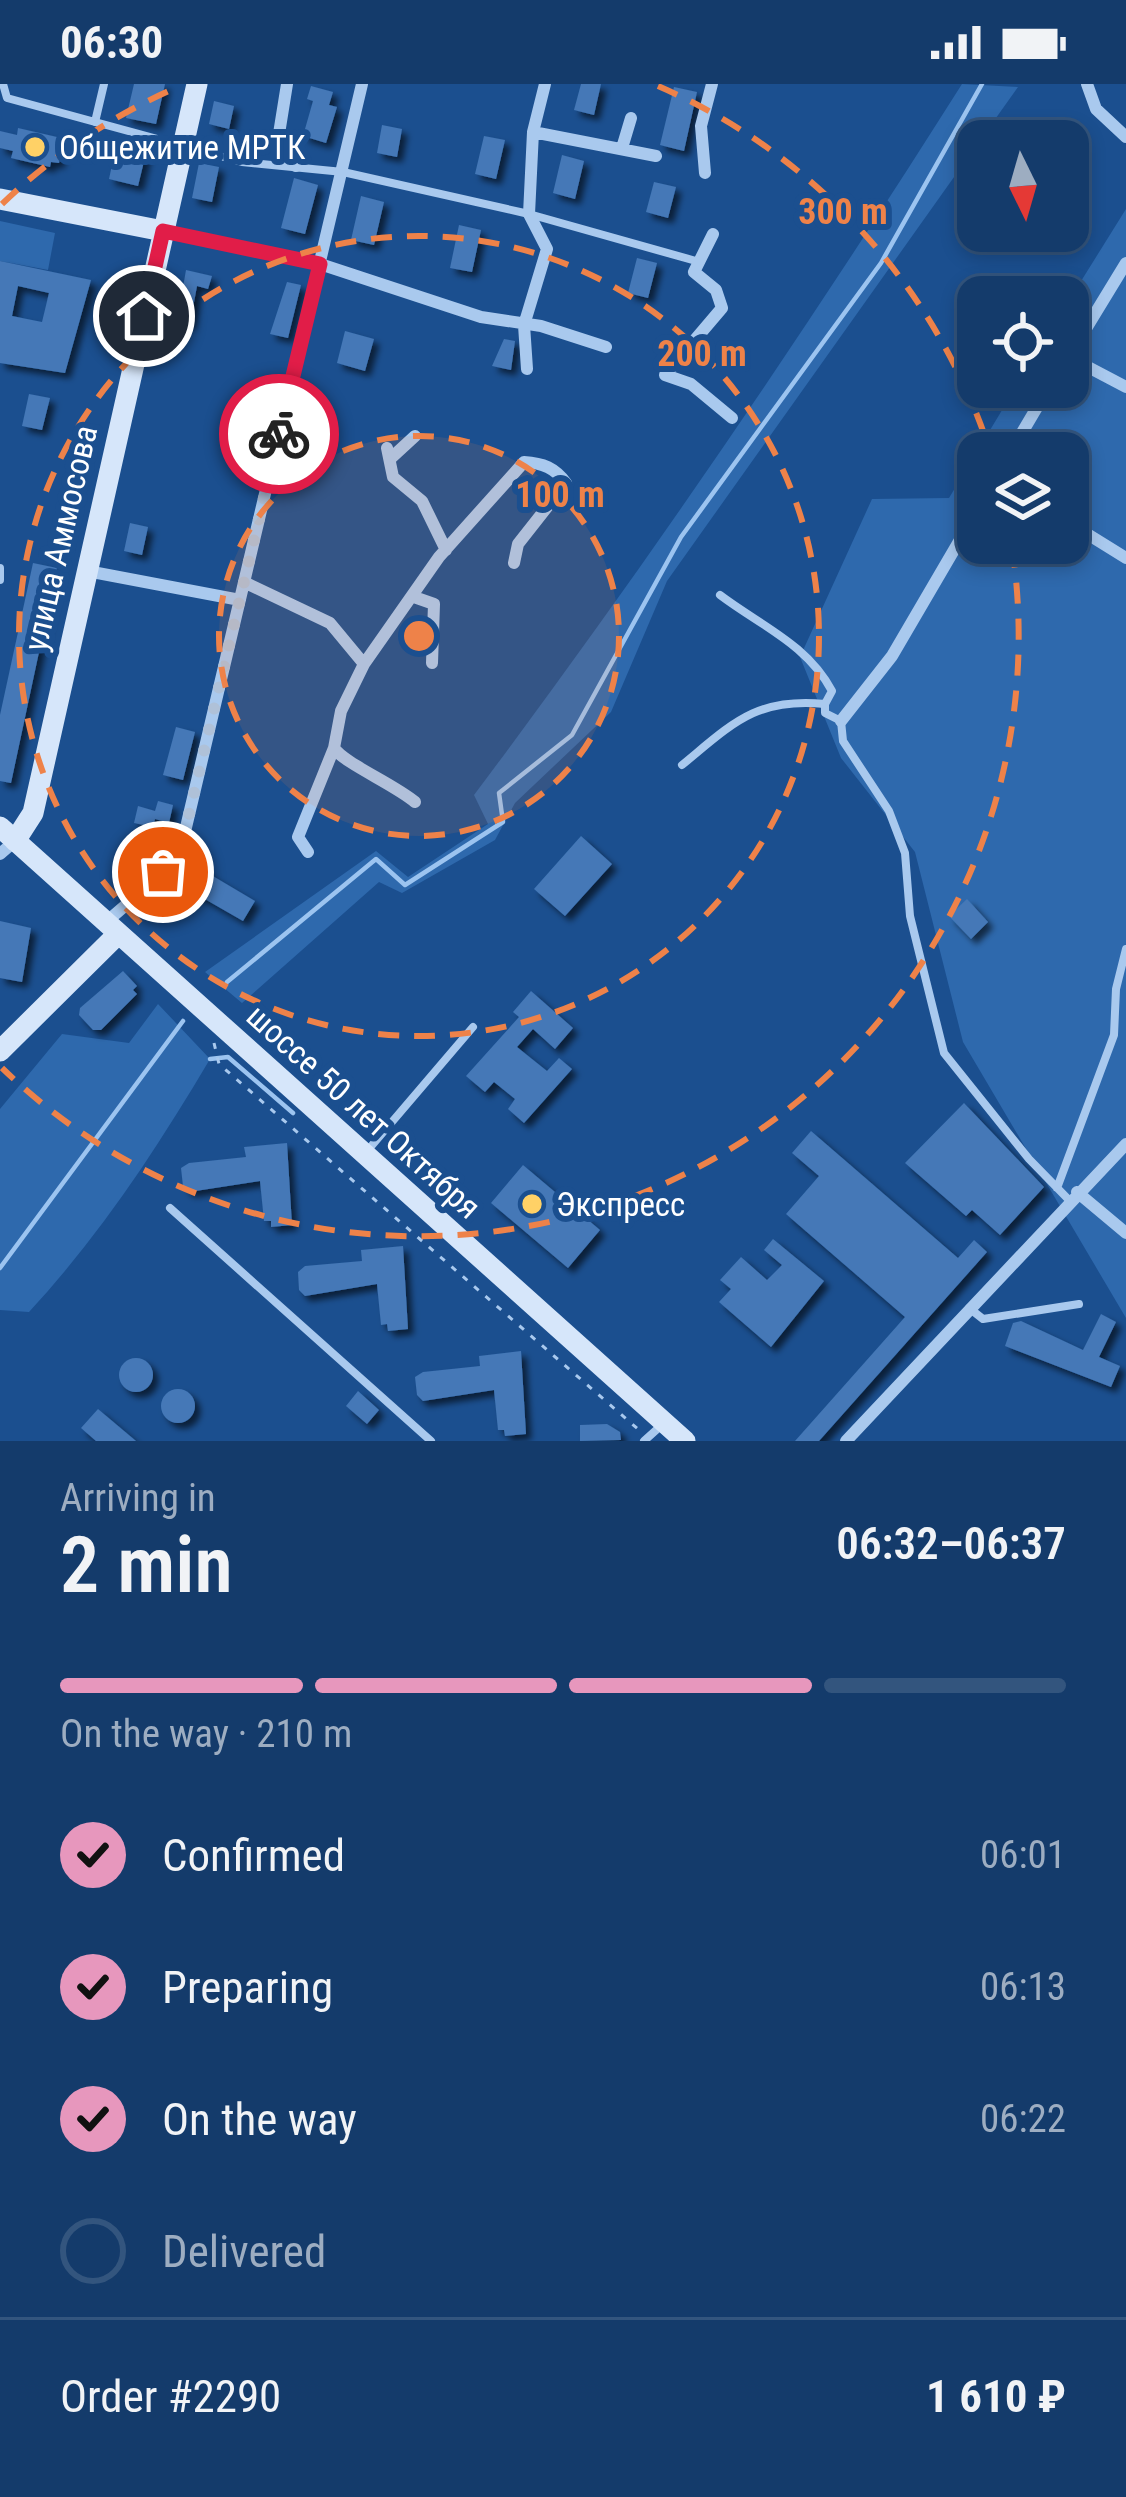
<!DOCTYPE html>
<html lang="en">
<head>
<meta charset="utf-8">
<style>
  body { margin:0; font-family:"Roboto Condensed",sans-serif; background:#214673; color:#f1f3f6; height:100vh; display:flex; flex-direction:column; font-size:45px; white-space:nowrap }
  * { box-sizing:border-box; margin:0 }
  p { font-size:39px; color:#9dadc1 }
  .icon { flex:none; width:66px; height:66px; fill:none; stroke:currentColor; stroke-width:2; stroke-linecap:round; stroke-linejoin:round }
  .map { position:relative; height:1357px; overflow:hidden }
  .drawer { display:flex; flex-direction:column; background:#143b6b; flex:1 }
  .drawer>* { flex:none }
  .needle { width:78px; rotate:175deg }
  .fabs { position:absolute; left:957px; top:36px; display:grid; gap:24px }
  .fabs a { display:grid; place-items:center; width:132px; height:132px; border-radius:24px; background:#143b6b; box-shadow:0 6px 18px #0003,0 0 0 3px #33557e; font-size:60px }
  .pin { position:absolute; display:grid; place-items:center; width:102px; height:102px; color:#fff; margin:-51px; border:6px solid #fff; border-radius:50%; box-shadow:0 3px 12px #0007 }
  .courier { position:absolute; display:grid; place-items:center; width:120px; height:120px; margin:-60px; border:9px solid #e11d48; border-radius:50%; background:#fff; color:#222; box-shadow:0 3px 15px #0007 }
  .headline em { font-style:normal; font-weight:600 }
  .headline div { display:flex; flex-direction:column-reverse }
  .headline { display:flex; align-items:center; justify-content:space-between; height:204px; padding:0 60px }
  h1 { font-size:78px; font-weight:600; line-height:90px }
  .bar { display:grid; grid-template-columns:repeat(4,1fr); gap:18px 12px; align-content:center; height:144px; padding:0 60px }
  .bar i { height:15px; border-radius:9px; background:#33557e }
  .bar .current { background:#e797bd }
  .bar p { grid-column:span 4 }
  .line { display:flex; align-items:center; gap:30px; padding:0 60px; border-top:3px solid #33557e }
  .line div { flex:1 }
  ol { padding:0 60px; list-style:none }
  li { display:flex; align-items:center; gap:36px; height:132px }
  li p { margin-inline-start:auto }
  li .icon { padding:12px; border-radius:50%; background:#e797bd; color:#111; stroke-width:4 }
  li:last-child { color:#9dadc1 }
  li i { width:66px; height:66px; border:6px solid #33557e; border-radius:50% }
  .status { display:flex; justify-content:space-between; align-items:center; height:84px; padding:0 60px; background:#143b6b; direction:ltr }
  .status svg { height:33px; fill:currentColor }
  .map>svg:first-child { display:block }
  .green { fill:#2e69ad; fill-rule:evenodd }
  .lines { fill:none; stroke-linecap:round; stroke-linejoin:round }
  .stream { stroke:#9cc4f0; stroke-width:4.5 }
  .building { fill:#4478b7; fill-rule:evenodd; filter:url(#shadow) }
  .path { stroke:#a9c9ee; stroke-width:3; stroke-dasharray:6 9; stroke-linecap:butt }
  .lane { stroke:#a9c9ee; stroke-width:8 }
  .street { stroke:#a9c9ee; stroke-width:12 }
  .secondary { stroke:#d6e6fa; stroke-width:21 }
  .done { stroke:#afc1d8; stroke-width:12; stroke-dasharray:0 21.6 }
  .route { stroke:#e11d48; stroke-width:15 }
  .ring { fill:none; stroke:#ee8249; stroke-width:6; stroke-dasharray:21 15 }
  .poi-dot { fill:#ffd166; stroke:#1b4f8f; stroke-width:4.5 }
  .labels { text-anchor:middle; stroke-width:12; stroke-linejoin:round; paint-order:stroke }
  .poi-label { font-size:33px; fill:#fff; stroke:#1b4f8f; text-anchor:start }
  .street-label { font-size:33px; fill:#fff; stroke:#1b4f8f }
  .centre { fill:#ee8249; stroke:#1b4f8f; stroke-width:6 }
  .ring-label { font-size:36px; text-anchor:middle; font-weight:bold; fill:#ee8249; stroke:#1b4f8f; stroke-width:12; stroke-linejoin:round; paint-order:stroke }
</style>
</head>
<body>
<div class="status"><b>06:30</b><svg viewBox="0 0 49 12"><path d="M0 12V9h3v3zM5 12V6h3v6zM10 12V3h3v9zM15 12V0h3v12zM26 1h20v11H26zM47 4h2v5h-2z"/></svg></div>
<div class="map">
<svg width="1126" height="1357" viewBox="0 0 1126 1357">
  <defs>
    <filter id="shadow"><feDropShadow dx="5.5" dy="5.5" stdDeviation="3" flood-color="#0009"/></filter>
  </defs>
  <rect width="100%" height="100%" fill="#1b4f8f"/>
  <path class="green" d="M962,0L1018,3L667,497L611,628L515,719L495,756L402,809L379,798L242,919L205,888L376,767L408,793L488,740L474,711C648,479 807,245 962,0Z
    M1126,125V1234L963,958L915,768L841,674L800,573L872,415L949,414L1016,303H1068V218ZM978,369H1068V459H978Z
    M0,137L55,149L48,186L0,177Z
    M158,920L210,975C156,1066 101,1150 29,1228L0,1226V1025L62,950L129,959Z"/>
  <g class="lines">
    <path class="stream" d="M227,898L376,775L405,801L503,738L499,709L572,651L681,453L881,179L982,0
      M210,975L228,973L293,1029
      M0,1184L183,937"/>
  </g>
  <path class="building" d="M134,0H165L156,40L126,34Z
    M581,0H601L594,31L574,26Z
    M311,2L333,8L329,21L337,23L326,59L303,52L313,17L307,15Z
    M674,3L697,8L684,67L660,61Z
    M214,17L234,22L229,45L209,40Z
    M382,41L402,45L397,73L377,69Z
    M18,44L57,53L56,58L63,60L59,79L51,78L50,83L11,74L13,67L0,64V47L17,51Z
    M484,52L505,56L496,95L475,90Z
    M118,53L148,61L138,102L109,95Z
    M562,71L584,77L575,115L553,109Z
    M199,79L219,83L212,118L192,114Z
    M294,94L318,101L305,150L281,144Z
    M654,98L676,103L668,134L646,128Z
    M361,112L384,118L374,161L351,156Z
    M459,141L481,146L472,188L450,184Z
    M637,174L657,179L648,214L628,209Z
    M0,177L91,196L65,289L0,279ZM18,202L49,209L42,238L12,232Z
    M186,186L212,192L208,205L197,202L190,240L177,238Z
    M287,198L301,201L288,254L270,250Z
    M345,247L374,255L365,287L337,279Z
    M504,255L515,257L511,286L492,282Z
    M29,310L50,314L42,346L22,342Z
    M226,341L268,350L259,388L247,386L252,358L224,351Z
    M130,439L148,443L142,471L124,467Z
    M33,479L57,484L11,699L0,697V631Z
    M176,643L195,648L183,696L163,691Z
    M158,717L173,721L169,739L155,735L153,743L134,739L138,722L155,727Z
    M581,752L612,780L565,832L534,805Z
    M201,785L255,817L243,837L189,806Z
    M967,815L988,838L971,855L949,832Z
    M0,837L31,844L22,898L0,894Z
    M123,887L137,902L133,906L137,910L101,946H93L79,931L80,924Z
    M531,907L573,944L555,965L533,945L517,963L547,987L559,974L572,985L524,1039L508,1025L515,1015L494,998L485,1008L466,992L519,933L513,928Z
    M964,1019L1044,1103L1000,1151L972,1126L966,1132L905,1079Z
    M811,1047L958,1174L974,1156L987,1168L819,1357H795L905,1233L786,1130L819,1092L792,1069Z
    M287,1059L292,1141L271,1143V1137H264L260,1097L189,1108L183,1102L181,1084L189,1079L246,1073L244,1063Z
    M523,1081L600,1146L568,1184L491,1119Z
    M773,1155L824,1197L771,1263L719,1218L731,1205L720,1196L741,1173L767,1196L782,1181L764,1166Z
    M403,1162L408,1245L388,1247L387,1240L381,1241L377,1200L305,1212L299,1206L298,1188L305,1182L362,1177L361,1166Z
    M1101,1230L1116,1238L1099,1273L1120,1282L1111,1303L1005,1262L1013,1239L1021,1237L1083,1266Z
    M521,1267L526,1350L505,1352L504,1346H498L494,1306L423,1317L417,1311L415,1293L423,1288L480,1282L479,1272Z
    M119 1291a17 17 0 1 1 34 0a17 17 0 1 1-34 0Z
    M161 1322a17 17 0 1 1 34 0a17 17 0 1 1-34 0Z
    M358,1307L379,1326L367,1340L346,1322Z
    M98,1325L136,1357H96L81,1344Z
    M607,1340L620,1348L621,1356L580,1357V1341Z"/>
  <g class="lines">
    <path class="path" d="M214,959L219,980L639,1346
      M348,1030L368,1047
      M384,1062L404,1080"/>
    <path class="lane" d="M3,0L7,14L242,78L343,88L529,130L696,177
      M95,38L104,0
      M0,484V496
      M720,511C761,542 807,560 832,607L825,620
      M682,681C732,640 756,613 825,620V629L841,637L843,657L889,727L905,769L910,832L944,969L1029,1075L1069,1116
      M368,1066L473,943
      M1057,1104L1114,951L1116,905L1126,865
      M170,1124L431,1357
      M969,1224L983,1235L1079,1220
      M644,1357L664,1339"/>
    <path class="street" d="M287,0L278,56L296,82
      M1087,0L1096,25L1126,53
      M533,48L656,72
      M622,64L631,34
      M705,89L701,42L712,0
      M163,147L320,180L481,233L541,242L606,263
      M713,150L694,188L716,206L722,224L665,291L691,300L732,334
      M1069,273L1126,303
      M1068,274L1126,179
      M527,285L524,241L547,165L529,130L533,48L545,0
      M387,364L393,393L422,417L446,466
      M1010,369L1049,303
      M390,375L415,352
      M1068,438L1126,474
      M87,487L240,516
      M248,500L330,539L364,580
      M414,513L434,520L432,579
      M841,637L892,572L978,425
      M334,664C345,680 392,699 415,718
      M308,768L298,753L334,664L341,627L364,580L439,473L524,378C543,379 555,384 566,399L518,460L514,479
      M0,770L15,757
      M105,839L163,789L183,756L362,0
      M1077,1108L1126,1149
      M846,1357L1126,1060"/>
    <path class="secondary" d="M0,115L163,147
      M0,743L685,1357
      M15,757L33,729L197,0
      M0,967L118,850"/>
  </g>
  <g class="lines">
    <path class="done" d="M163,788L183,756L279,350"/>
    <path class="route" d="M144,232L163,147L320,180L279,350"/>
  </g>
  <circle cx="419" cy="552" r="200" fill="#ee8249" fill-opacity=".12"/>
  <g class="ring">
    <circle cx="419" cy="552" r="200"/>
    <circle cx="419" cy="552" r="400"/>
    <path d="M2 120A600 600 0 0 1 180 2M658 2A600 600 0 0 1 990 367M1012 463A600 600 0 0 1 2 984"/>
  </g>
  <g class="poi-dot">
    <circle cx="35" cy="63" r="12"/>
    <circle cx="532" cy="1120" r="12"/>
  </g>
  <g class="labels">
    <g class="poi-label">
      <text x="59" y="75">Общежитие МРТК</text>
      <text x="556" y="1132">Экспресс</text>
    </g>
    <g class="street-label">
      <text transform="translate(60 454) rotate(-77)" y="12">улица Аммосова</text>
      <text transform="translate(364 1027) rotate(42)" y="12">шоссе 50 лет Октября</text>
    </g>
  </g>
  <circle cx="419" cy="552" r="18" class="centre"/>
  <g class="ring-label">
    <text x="843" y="140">300 m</text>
    <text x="702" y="282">200 m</text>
    <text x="560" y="423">100 m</text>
  </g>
</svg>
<div class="fabs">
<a><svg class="needle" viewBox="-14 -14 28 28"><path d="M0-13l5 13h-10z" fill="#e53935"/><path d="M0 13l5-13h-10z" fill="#9dadc1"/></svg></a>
<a><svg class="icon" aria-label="locate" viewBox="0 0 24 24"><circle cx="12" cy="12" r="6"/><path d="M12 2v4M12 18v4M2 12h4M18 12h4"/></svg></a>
<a><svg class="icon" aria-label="layers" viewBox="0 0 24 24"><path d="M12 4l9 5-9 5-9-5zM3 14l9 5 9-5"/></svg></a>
</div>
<div class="pin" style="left:163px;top:788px;background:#ea580c"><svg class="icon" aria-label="bag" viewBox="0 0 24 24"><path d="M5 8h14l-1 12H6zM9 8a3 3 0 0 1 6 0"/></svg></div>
<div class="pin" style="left:144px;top:232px;background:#1f2937"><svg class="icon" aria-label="home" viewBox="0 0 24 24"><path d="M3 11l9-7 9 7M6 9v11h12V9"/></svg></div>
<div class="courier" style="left:279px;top:350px"><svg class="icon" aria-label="bike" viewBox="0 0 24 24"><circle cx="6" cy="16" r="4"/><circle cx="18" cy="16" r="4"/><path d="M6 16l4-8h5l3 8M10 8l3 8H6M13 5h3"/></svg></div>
</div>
<section class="drawer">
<div class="headline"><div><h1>2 min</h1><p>Arriving in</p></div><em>06:32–06:37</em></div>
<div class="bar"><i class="current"></i><i class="current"></i><i class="current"></i><i></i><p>On the way · 210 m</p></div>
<ol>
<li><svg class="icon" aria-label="check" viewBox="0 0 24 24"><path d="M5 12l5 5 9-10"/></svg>Confirmed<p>06:01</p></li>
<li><svg class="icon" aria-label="check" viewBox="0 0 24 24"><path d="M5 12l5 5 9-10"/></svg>Preparing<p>06:13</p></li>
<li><svg class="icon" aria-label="check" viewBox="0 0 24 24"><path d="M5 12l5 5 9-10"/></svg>On the way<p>06:22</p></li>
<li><i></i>Delivered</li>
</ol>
<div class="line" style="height:156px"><div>Order #2290</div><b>1 610 ₽</b></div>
</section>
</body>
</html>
